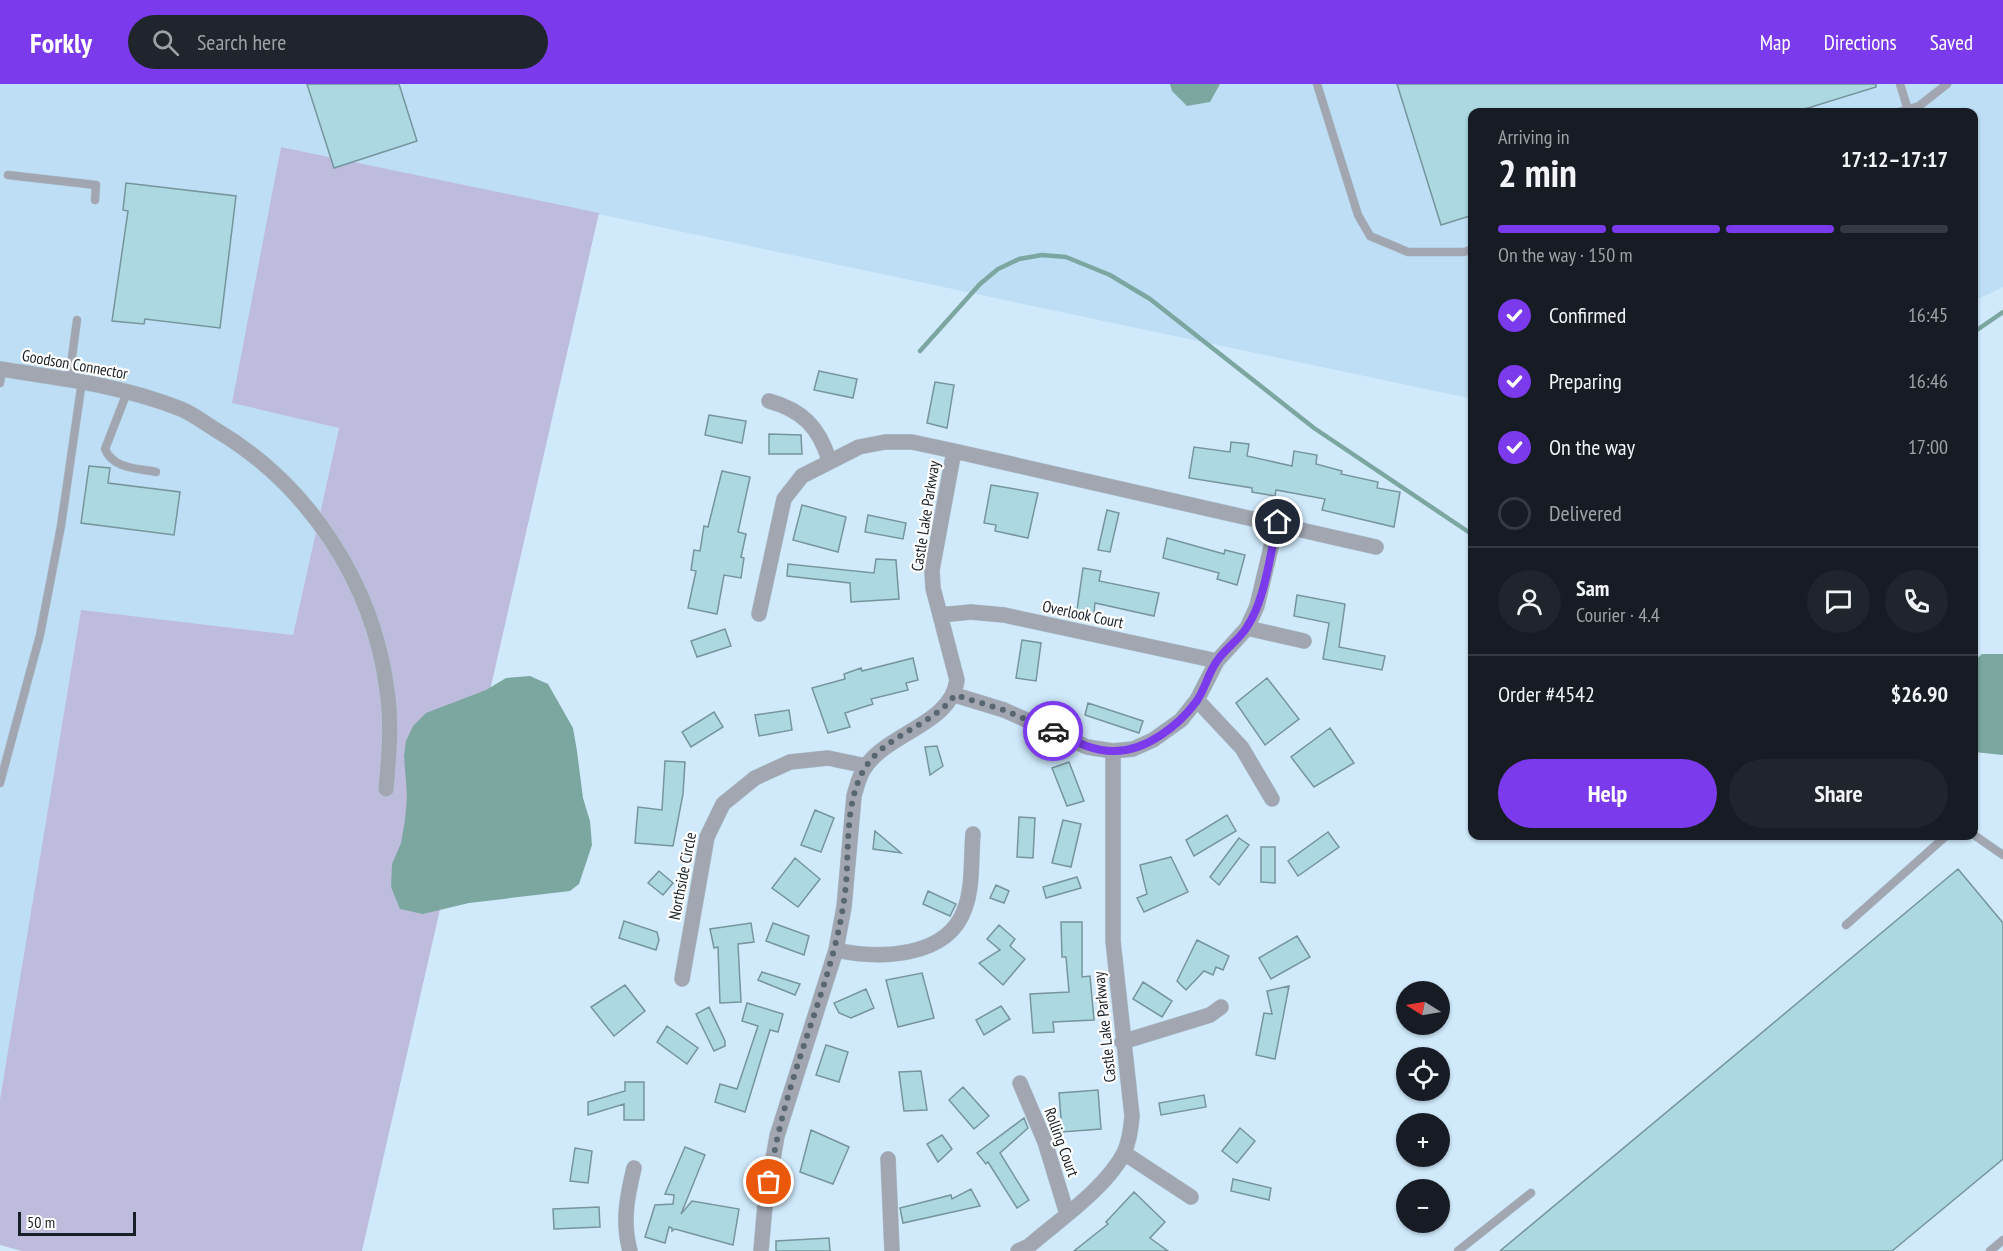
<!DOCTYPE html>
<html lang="en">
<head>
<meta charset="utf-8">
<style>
  body { margin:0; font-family:"PT Sans Narrow",sans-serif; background:#20242c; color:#f1f3f6; height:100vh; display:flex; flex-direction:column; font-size:22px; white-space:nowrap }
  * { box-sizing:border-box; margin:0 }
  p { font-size:20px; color:#9ea1a6 }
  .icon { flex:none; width:33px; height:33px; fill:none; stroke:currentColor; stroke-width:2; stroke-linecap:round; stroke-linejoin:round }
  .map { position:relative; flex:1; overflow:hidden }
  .drawer { position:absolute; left:1468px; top:24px; width:510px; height:732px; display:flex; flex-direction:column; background:#171b24; border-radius:12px; box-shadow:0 2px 4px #0004 }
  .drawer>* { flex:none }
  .needle { width:39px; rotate:281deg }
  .tools { position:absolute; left:1396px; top:897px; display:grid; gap:12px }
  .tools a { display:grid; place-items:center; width:54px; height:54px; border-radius:50%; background:#171b24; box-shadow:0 2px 4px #0004; font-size:30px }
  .scale { position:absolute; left:18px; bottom:15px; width:118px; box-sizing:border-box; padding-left:6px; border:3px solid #172026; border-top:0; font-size:16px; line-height:21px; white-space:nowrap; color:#172026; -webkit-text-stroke:4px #fff; paint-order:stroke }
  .pin { position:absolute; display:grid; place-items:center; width:51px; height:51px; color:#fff; margin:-26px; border:3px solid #fff; border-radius:50%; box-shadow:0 2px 6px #0007 }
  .courier { position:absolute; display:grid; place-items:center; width:60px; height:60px; margin:-30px; border:4px solid #7c3aed; border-radius:50%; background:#fff; color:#222; box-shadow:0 2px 8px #0007 }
  .headline em { font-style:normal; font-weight:700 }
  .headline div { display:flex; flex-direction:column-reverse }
  .headline { display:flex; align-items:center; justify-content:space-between; height:102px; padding:0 30px }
  h1 { font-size:39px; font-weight:700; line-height:45px }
  .bar { display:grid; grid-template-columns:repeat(4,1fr); gap:9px 6px; align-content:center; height:72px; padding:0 30px }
  .bar i { height:8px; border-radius:4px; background:#363941 }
  .bar .active { background:#7c3aed }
  .bar p { grid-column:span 4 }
  .line { display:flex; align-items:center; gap:15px; padding:0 30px; border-top:2px solid #363941 }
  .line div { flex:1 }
  .round { display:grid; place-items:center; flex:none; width:63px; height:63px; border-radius:32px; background:#20242c }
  ol { padding:0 30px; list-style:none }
  li { display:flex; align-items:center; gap:18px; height:66px }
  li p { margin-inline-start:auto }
  li .icon { padding:6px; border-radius:50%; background:#7c3aed; color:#fff; stroke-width:4 }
  li:last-child { color:#9ea1a6 }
  li i { width:33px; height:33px; border:3px solid #363941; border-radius:50% }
  .action { display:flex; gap:12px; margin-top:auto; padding:12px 30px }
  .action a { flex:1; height:69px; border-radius:36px; background:#7c3aed; color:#fff; font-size:24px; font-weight:700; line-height:69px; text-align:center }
  .action a+a { background:#20242c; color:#f1f3f6 }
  header { display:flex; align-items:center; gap:36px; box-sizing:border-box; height:84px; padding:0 30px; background:#7c3aed; color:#fff }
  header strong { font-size:28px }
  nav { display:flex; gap:33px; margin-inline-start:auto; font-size:21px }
  .search { width:420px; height:54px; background:#20242c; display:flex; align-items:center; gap:15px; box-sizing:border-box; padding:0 21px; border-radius:33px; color:#9ea1a6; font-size:22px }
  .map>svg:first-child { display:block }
  .built { fill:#bddef4 }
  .green { fill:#bebcdd }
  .water { fill:#7ca7a1 }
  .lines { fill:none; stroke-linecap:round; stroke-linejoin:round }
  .stream { stroke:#7ca7a1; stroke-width:4.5 }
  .building { fill:#acd8e1; stroke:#76959c; stroke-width:1.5 }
  .lane-casing { stroke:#afc6d5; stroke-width:9 }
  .street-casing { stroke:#afc6d5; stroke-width:16 }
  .lane { stroke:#a1a6b1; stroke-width:8 }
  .street { stroke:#a1a6b1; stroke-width:15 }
  .done { stroke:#586771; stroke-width:6; stroke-dasharray:0 10.8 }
  .route { stroke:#7c3aed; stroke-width:8 }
  .labels { text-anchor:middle; stroke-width:4.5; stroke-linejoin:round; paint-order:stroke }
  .street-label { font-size:16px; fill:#172026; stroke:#fff }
</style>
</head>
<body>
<header>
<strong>Forkly</strong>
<div class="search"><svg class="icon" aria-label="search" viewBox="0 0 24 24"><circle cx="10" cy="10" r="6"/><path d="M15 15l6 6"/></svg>Search here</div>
<nav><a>Map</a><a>Directions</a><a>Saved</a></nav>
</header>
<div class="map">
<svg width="2003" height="1167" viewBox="0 0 2003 1167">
  <rect width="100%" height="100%" fill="#d0eafc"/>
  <path class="built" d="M0,0H2003V203L1974,217V28H1473V315L281,63L233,319L339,344L293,551L81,527L0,1015Z"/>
  <path class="green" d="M281,63L599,129L362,1167H22L0,1161V1015L81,526L293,551L339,344L232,319Z"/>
  <path class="water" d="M1170,0H1220L1210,18L1187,22L1172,7Z
    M1982,570H2003V671L1974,668V577Z
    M530,592L548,600L573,644L577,667L583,714L590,737L592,761L579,800L570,807L469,819L423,830L400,825L391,803L392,780L401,759L405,736L407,712L404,672L406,657L413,642L426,629L486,606L506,594Z"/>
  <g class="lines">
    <path class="stream" d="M1974,248L2003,228
      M920,267L980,200L998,185L1019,175L1042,171L1066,173L1110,191L1150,215L1314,344L1473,451"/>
  </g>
  <path class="building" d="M307,0H399L417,57L334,84Z
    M1397,0H1876V3L1795,28H1473V131L1441,141Z
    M126,99L236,112L220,244L145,235L144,240L112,237L128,127L123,126Z
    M819,287L857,295L853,314L814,306Z
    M935,298L954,301L947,344L927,339Z
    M709,331L746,337L742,359L705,351Z
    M769,350L801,351L802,370H769Z
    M1231,358L1249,360L1247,372L1292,382L1294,367L1317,371L1316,380L1342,387L1341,390L1378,398L1377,404L1400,408L1394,443L1322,426L1325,415L1276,406L1275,412L1252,408V404L1189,394L1194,363L1230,368Z
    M89,382L110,384L108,399L180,408L174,451L81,439Z
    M722,387L750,393L738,448L746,450L741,473L744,474L741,494L724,491L717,530L688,524L696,487L691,486L694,466L700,467L704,442L708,443Z
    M991,401L1038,409L1028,454L995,447L996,441L984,439Z
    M802,421L846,433L838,468L793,456Z
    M1107,426L1119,429L1110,468L1098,466Z
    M868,431L906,439L903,455L865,448Z
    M1167,454L1224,470L1225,466L1245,471L1237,501L1217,495L1219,489L1163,474Z
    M876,475L896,476L899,515L851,518L850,499L787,492L788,480L874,489Z
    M1083,484L1101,487L1099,497L1159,509L1154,532L1095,519L1094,529L1077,526Z
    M1297,511L1345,520L1339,563L1385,572L1382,586L1323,575L1329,539L1294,532Z
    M725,545L731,562L697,573L691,557Z
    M1022,556L1041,559L1036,597L1016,594Z
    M913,574L918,596L906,599L908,606L871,615L873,620L845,629L850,643L828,649L812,604L845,595L844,590L861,584L862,587Z
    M1267,594L1299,635L1265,661L1236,619Z
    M1088,619L1143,637L1139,649L1085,631Z
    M789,626L792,646L759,652L755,631Z
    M714,628L723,643L691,663L682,648Z
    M1330,644L1354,679L1314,703L1291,673Z
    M937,662L943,682L930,691L925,663Z
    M665,677L685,678L683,710L673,762L635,759L638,723L662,726Z
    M1069,678L1084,717L1067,722L1052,684Z
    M815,726L834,734L821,768L801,761Z
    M1227,731L1236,747L1194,772L1186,756Z
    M1019,733L1035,734L1033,774L1017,773Z
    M1063,736L1081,740L1071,783L1052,779Z
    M875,747L901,769L873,765Z
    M1328,748L1339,763L1298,792L1288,777Z
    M1239,754L1249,761L1219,801L1210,793Z
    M1261,763H1275V799L1261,798Z
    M1171,773L1188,808L1144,828L1137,814L1147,810L1140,781Z
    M795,774L820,795L798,823L772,804Z
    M1958,785L2003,839V1075L1892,1167H1500Z
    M659,787L673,799L663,811L648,799Z
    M1077,793L1081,804L1046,814L1043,803Z
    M996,801L1009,807L1004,819L990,814Z
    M928,807L956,820L950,832L923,820Z
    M624,837L657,848L659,856L656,866L619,854Z
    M1061,838H1082V893L1090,892L1094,936L1053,938L1054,948L1033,949L1030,910L1069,908L1066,873H1062Z
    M751,839L754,858L738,860L741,918L720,919L718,863L714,864L710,845Z
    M773,839L809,852L804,871L766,857Z
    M999,841L1015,855L1010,862L1025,875L1003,901L979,879L1000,866L987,855Z
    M1297,852L1310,873L1271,895L1259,874Z
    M1197,856L1229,872L1223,886L1216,883L1213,891L1204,887L1186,906L1177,897Z
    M762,888L800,900L795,911L758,896Z
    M922,889L934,934L898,943L886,896Z
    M1143,898L1172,917L1162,933L1133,915Z
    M625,901L645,927L614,952L591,923Z
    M1289,902L1275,975L1256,971L1264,929L1272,930L1267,907Z
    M866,905L874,924L851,934L839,929L834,919Z
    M747,919L783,930L778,948L770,946L745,1028L715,1018L720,1000L737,1005L758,942L742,937Z
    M1001,922L1010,935L984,951L976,936Z
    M709,923L725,957V962L714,967L696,930Z
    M667,942L698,964L687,980L657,958Z
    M826,961L848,968L839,998L816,991Z
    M921,987L927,1026L904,1027L899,988Z
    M625,998H644V1036H624V1020L588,1031V1018L625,1007Z
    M963,1003L989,1032L974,1045L949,1016Z
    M1098,1006L1101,1045L1062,1048L1059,1009Z
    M1204,1011L1206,1023L1161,1031L1159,1019Z
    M1024,1034L1028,1044L1000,1069L1029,1116L1017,1124L988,1078L986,1080L977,1069Z
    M1240,1044L1255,1057L1237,1079L1222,1067Z
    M811,1046L849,1063L833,1100L800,1088Z
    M942,1051L952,1065L938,1078L927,1060Z
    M685,1063L705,1071L681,1130L692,1117L739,1125L733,1161L675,1145L672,1147V1144L669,1143L665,1159L645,1153L655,1121L673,1120L674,1111L665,1110Z
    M575,1064L592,1067L588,1099L570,1097Z
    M1233,1095L1271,1104L1269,1116L1231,1107Z
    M971,1105L980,1122L903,1139L900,1124L951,1111L952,1115Z
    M1134,1108L1165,1138L1150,1154L1168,1167H1074L1108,1140L1106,1138Z
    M599,1123L600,1143L554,1145L553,1125Z
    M829,1154L830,1167H776V1157Z"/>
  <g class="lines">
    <defs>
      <path id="lane" d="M1317,0L1358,131L1370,152L1408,168H1464L1473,165
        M1900,0L1908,26
        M1899,28L1919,22L1947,0
        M8,91L96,101L95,116
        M69,295L77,236
        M0,299L2,285
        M128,306L105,365C113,385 137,384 156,388
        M0,699L40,551L61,442L82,297
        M1974,751L2003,771
        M1846,841L1946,752
        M1458,1167L1531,1109
        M1990,1167L2003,1156"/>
      <path id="street" d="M0,285C63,295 121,301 181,325C193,330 205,339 216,346C309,401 373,499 387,606C392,639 389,672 386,705
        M769,317C802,326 819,343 829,376
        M759,530L784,415L802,392L859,363L885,358H912L954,367L1376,463
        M940,531L971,528L1004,531L1217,577
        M1247,544L1304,557
        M955,611L1004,626L1087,663L1113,667L1133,665L1153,656L1181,636L1197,616L1217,577L1247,544L1257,522L1277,438
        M1197,616L1242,664L1272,715
        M836,866C878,875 948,875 965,824C973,803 971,773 973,750
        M682,895L707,753L723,720L755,694L790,678L828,674L866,682
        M1122,958L1210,931L1221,923
        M1020,999L1045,1058L1067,1130
        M1124,1069L1191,1113
        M888,1075L892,1167
        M630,1167C622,1138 627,1113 634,1084
        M761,1167L765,1121L777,1052L836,866L844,823L854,712C857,702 859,691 866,682C890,648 951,640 957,596L933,504L932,486L954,367
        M1018,1167L1029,1162C1059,1136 1106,1104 1124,1069C1129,1058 1131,1045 1132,1032L1113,857V667"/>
    </defs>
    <use href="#lane" class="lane-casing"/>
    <use href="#street" class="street-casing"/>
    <use href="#lane" class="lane"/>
    <use href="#street" class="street"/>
  </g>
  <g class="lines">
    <path class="done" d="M769,1098C774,1068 780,1039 789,1009C809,939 839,873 846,800C849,764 845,716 865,684C885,651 932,642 955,611L1004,626L1053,647"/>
    <path class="route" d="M1053,647C1072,656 1092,667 1113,667C1145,668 1178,642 1196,618C1205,606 1208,589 1217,577C1225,565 1239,556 1247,543C1266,514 1269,472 1278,438"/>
  </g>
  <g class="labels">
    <g class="street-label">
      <text transform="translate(75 280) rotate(10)" y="6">Goodson Connector</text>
      <text transform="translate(925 432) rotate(-81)" y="6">Castle Lake Parkway</text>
      <text transform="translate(1083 530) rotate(12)" y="6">Overlook Court</text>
      <text transform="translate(682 792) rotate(-79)" y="6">Northside Circle</text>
      <text transform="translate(1104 943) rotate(-96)" y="6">Castle Lake Parkway</text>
      <text transform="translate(1062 1058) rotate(70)" y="6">Rolling Court</text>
    </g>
  </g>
</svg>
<div class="tools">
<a><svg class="needle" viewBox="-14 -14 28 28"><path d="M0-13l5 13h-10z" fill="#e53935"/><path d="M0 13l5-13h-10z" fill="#9ea1a6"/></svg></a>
<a><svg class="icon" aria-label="locate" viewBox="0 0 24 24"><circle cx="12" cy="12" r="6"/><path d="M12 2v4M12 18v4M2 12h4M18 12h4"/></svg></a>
<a>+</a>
<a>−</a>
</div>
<div class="scale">50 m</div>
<div class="pin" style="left:769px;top:1098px;background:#ea580c"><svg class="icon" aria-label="bag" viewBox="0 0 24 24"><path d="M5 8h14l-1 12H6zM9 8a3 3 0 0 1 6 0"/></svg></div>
<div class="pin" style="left:1278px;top:438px;background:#1f2937"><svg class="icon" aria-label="home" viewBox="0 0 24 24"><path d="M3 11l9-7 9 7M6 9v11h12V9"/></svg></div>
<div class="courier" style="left:1053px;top:647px"><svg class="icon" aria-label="car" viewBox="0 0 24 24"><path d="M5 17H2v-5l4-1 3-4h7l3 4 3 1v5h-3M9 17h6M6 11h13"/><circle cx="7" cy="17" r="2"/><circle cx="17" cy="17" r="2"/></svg></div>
<section class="drawer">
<div class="headline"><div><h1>2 min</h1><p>Arriving in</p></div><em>17:12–17:17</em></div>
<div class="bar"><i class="active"></i><i class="active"></i><i class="active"></i><i></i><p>On the way · 150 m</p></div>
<ol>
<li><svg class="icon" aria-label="check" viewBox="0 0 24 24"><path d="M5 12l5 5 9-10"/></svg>Confirmed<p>16:45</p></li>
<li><svg class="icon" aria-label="check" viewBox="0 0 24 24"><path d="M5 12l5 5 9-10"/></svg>Preparing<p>16:46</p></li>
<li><svg class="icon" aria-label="check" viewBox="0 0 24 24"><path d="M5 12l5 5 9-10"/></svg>On the way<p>17:00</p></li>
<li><i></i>Delivered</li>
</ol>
<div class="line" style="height:108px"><a class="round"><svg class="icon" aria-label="person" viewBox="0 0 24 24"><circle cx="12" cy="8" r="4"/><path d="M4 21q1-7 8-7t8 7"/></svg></a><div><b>Sam</b><p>Courier · 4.4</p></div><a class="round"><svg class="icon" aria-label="chat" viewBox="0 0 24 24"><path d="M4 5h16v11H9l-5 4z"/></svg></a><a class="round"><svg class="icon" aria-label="phone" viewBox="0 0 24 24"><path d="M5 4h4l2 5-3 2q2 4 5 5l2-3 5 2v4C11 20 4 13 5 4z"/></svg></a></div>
<div class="line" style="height:78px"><div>Order #4542</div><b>$26.90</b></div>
<div class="action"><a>Help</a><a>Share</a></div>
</section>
</div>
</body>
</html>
